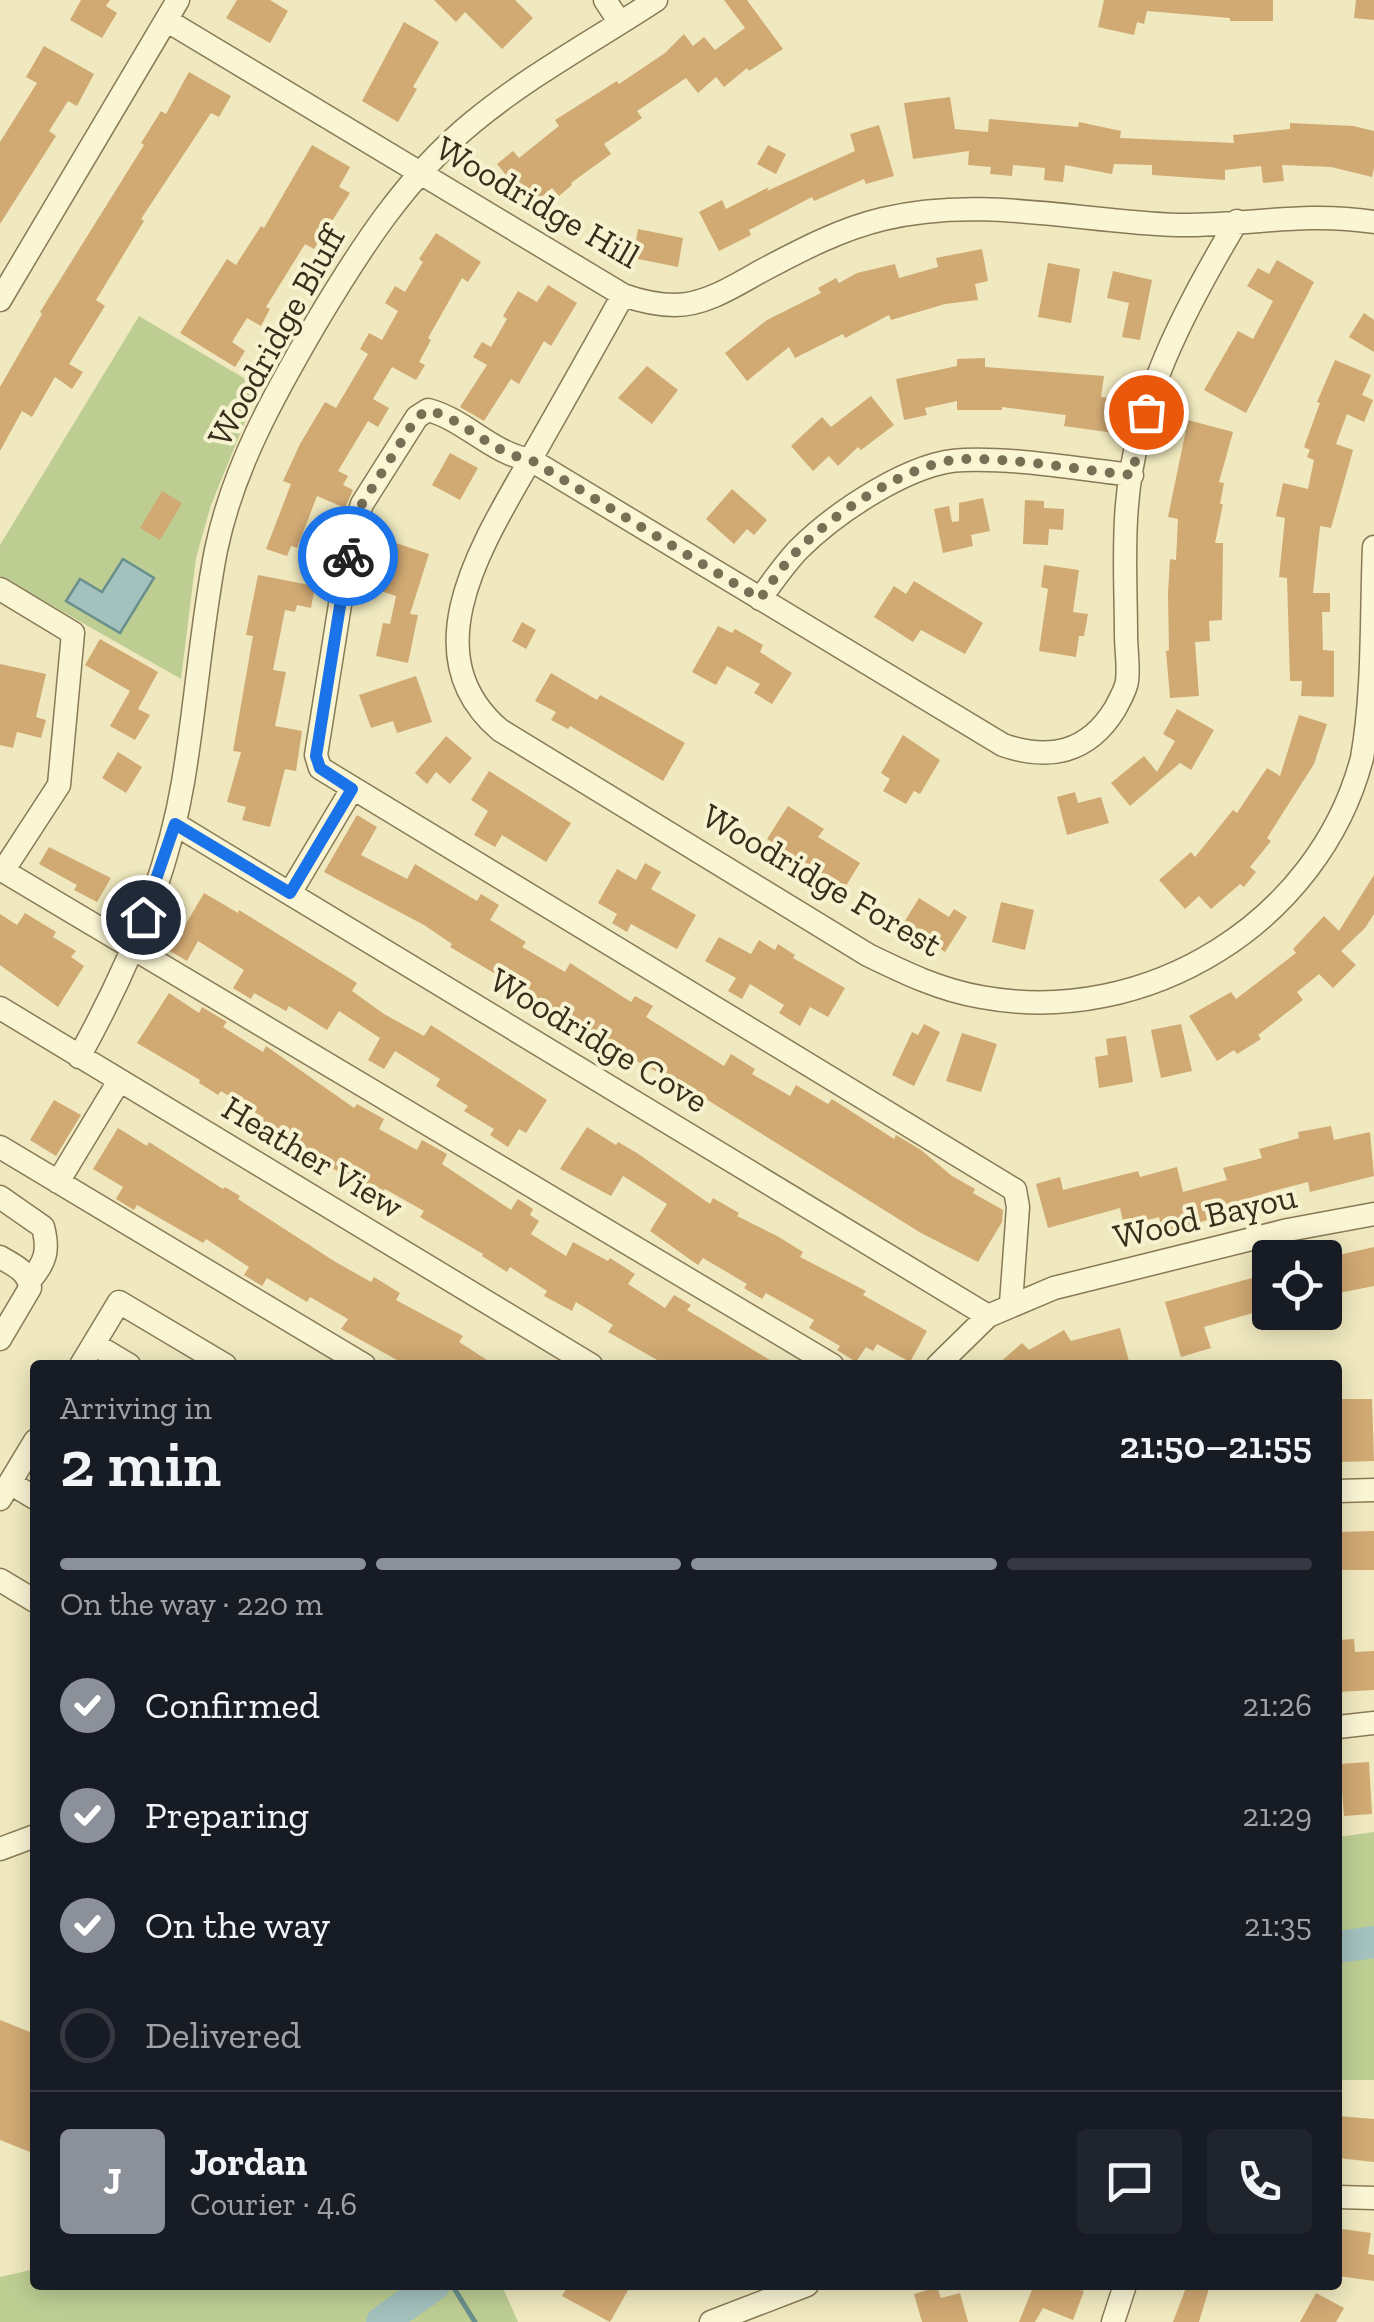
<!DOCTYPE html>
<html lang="en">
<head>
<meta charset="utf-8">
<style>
  body { margin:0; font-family:"Zilla Slab",serif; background:#20242c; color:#f1f3f6; height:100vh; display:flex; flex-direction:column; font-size:38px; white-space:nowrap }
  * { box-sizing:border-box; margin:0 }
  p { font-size:32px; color:#9ea1a6 }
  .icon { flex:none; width:55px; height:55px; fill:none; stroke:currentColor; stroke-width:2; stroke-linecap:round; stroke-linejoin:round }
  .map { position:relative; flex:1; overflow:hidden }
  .side { position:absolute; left:30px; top:1360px; width:1312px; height:930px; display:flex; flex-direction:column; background:#171b24; border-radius:10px; box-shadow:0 5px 25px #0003 }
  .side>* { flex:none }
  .tools { position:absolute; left:1252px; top:1240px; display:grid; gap:20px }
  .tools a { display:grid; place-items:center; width:90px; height:90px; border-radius:10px; background:#171b24; box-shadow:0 5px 25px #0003; font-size:50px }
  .pin { position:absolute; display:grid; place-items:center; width:85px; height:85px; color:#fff; margin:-42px; border:5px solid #fff; border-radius:50%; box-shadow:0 2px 10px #0007 }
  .courier { position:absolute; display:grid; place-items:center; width:100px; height:100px; margin:-50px; border:8px solid #1a73e8; border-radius:50%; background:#fff; color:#222; box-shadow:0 2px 12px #0007 }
  .overview em { font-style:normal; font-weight:600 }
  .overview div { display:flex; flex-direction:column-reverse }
  .overview { display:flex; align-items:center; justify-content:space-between; height:170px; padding:0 30px }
  h1 { font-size:65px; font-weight:600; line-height:75px }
  .bar { display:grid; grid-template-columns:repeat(4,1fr); gap:15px 10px; align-content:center; height:120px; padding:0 30px }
  .bar i { height:12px; border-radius:8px; background:#363941 }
  .bar .selected { background:#8c9099 }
  .bar p { grid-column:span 4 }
  .line { display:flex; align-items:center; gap:25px; padding:0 30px; border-top:2px solid #363941 }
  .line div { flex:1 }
  .round { display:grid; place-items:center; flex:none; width:105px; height:105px; border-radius:10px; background:#20242c }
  ol { padding:0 30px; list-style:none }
  li { display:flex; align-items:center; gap:30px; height:110px }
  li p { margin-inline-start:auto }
  li .icon { padding:10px; border-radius:50%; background:#8c9099; color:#fff; stroke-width:4 }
  li:last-child { color:#9ea1a6 }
  li i { width:55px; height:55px; border:5px solid #363941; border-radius:50% }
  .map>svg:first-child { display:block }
  .green { fill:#bece93 }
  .water { fill:#a3c1bd; stroke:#69908c; stroke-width:2.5 }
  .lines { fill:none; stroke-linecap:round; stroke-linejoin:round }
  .stream { stroke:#69908c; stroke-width:5 }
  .river { stroke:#a3c1bd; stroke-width:32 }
  .building { fill:#d0a973 }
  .minor-casing { stroke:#897a57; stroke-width:25 }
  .minor { stroke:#faf5d3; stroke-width:22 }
  .done { stroke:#786f55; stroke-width:10; stroke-dasharray:0 18 }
  .route { stroke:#1a73e8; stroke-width:12 }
  .labels { text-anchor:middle; stroke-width:8; stroke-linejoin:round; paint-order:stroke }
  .street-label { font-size:35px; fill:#382e1c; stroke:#f7f2cf }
</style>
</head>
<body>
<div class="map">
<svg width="1374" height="2322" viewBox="0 0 1374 2322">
  <rect width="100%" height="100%" fill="#f0e9bf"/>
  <path class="green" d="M139,316L259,387L211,505L196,558L181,679L0,576V545Z
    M1374,1832V2080H1338V1837Z
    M35,2269V2285H507L503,2288L518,2322H0V2277Z"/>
  <path class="water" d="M123,559L154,578L120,633L66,601L80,579L102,592Z"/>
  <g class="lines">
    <path class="stream" d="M452,2285L475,2322"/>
    <path class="river" d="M1338,1947L1374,1942
      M382,2322L434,2285"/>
  </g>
  <path class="building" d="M81,0H110L106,6L117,13L102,38L70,20Z
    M237,0H270L288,11L270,43L226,18Z
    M434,0H515L533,18L502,49L465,12L456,22Z
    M724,0H747L783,49L749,71L747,68L724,87L716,77L698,93L686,78L637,111L642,118L604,144L611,154L571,183L572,185L559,196L552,188L531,206L497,164L513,151L519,158L559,126L555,120L617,81L619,84L665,53L684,34L693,46L704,37L715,50L745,28Z
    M1104,0H1273V21H1230V18L1147,11L1144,24L1137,22L1134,35L1098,27Z
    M1356,0H1374V20L1354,18Z
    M404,22L439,42L413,87L417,89L398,122L362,101Z
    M44,46L94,74L77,106L68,101L49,131L56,136L0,224V142L37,83L26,77Z
    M189,72L231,96L219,117L211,113L141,219L144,221L96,300L105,306L69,364L83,372L72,389L55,377L32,417L22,411L0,451V387L42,314L40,312L144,145L141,143L161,111L166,114Z
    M950,97L955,129L988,132L989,119L1078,127L1079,122L1121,131L1120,138L1234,143L1233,135L1290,129V123L1353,126L1374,131V168L1372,177L1331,167L1282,165L1284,181L1263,183L1261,166L1225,170V180L1152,175V165L1114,164L1112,174L1065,165L1063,182L1044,180L1045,168L1013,165L1012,176L990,174L991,167L968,165L969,151L913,159L904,103Z
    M879,125L894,176L866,184L864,179L814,201L812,197L749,230L751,235L719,251L699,212L722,200L726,209L769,187L767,191L855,151L850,134Z
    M312,145L350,167L339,187L350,193L314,249L305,244L266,307L270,309L261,326L247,318L232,342L245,351L235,367L180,333L227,259L236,265L261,226L264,228Z
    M768,145L786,154L776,174L757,164Z
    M638,229L683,238L678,267L633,258Z
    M436,233L481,262L468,282L462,278L428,338L431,340L419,362L425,365L416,380L392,367L373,399L389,408L378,427L368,421L338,471L348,476L343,485L353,490L345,508L317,496L297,548L291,546L287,556L266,549L291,484L283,481L300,444L325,402L336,408L368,354L360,349L369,333L382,340L398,311L385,303L395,286L405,292L423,262L419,259Z
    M982,249L988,281L975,284L978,300L945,304L891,320L889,315L845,338L843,334L795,358L789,347L747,381L725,353L767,320L821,293L818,288L836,278L839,283L857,273L895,264L899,278L938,267L936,258Z
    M1277,260L1314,282L1246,413L1204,390L1238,331L1253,339L1273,301L1247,286L1258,268L1269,274Z
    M1048,263L1080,269L1071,323L1038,317Z
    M1113,271L1152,280L1140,340L1122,337L1129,303L1107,298Z
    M548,285L577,303L551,346L544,341L519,384L511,379L484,421L460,407L487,365L473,357L482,342L491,347L507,319L503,316L518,291L537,302Z
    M1364,313L1374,320V352L1349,337Z
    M985,358V367L1104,376L1101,397L1118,399L1114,433L1064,426L1066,415L1002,407V410H957V401L925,408L927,415L904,420L896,379L957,366V359Z
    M1335,360L1371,375L1362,395L1373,400L1364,422L1347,414L1336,444L1353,450L1331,528L1320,526L1313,593H1330V612H1322L1323,650L1334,651V697L1301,696L1302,681H1290L1287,578L1279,577L1285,518L1276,516L1283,483L1308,489L1314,460L1307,457L1310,450L1304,447L1320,403L1317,402Z
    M647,366L678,390L652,424L618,398Z
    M871,396L894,425L861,450L858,447L838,466L829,456L813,471L791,446L822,417L831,427Z
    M1188,420L1233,432L1219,482L1224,483L1220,504H1223L1215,543H1223L1222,620L1209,621L1210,641L1195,642L1199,696L1170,698L1166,651L1169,650L1168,593L1170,559L1176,560L1178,519L1168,517Z
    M450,453L478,468L460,500L432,485Z
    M732,489L767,520L754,535L747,529L734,544L706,519Z
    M162,491L182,503L160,540L140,528Z
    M983,498L990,531L971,535L973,546L943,553L934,509L949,506L952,522L959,521V503Z
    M1025,500L1044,501V508L1064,509L1063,530L1049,529L1048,545L1023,544Z
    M396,543L429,554L410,614L418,615L408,663L376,656L383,623L390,624L396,596L365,586L373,564L388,569Z
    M1044,565L1079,570L1073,612L1088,614L1084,636H1079L1076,657L1039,651L1048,589L1041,587Z
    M258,575L315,586L311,608L297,605L295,612L285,610L273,670L286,672L275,726L302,731L296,771L285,769L270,827L242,820L246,807L227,802L241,752L233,751L253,636L246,635Z
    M914,581L983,623L965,654L921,630L913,642L874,617L894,586L906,594Z
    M522,622L536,630L526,649L512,641Z
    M718,626L732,633L735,629L763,645L760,652L792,673L772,704L754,693L760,684L727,666L716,685L692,672Z
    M100,639L158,672L138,709L150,715L135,740L110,726L130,691L85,665Z
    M0,664L46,674L36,717L46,720L41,738L17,732L13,748L0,745Z
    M551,673L597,700L600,695L611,701L685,743L663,781L570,726L568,729L551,720L556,712L535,701Z
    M416,676L432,722L397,733L393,721L371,728L359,695Z
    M1177,709L1214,730L1191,770L1180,763L1130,806L1111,783L1144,756L1157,772L1175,741L1163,734Z
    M1299,715L1327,724L1314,764L1267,838L1271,841L1250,867L1256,872L1244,887L1240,884L1211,909L1199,896L1185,909L1159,880L1191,852L1195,857L1233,810L1237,813L1267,768L1280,776Z
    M903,735L940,760L920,794L914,791L906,804L883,791L890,779L881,773Z
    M446,736L472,758L450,784L436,772L427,784L415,773Z
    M118,752L142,767L126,793L102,778Z
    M489,771L571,823L546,862L502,835L495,847L474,835L488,811L471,800Z
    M1075,792L1078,803L1101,797L1109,823L1067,835L1057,797Z
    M788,806L824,829L818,837L860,863L841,894L823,883L827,877L803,861L799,867L783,857L786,851L767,839Z
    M357,815L377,827L361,855L407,879L415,864L477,901L481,894L499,905L490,920L526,942L522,947L565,972L570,963L631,1002L635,996L653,1006L646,1017L724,1066L731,1054L755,1069L752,1074L790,1096L796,1085L828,1104L832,1099L894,1139L896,1135L921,1150L952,1176L975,1189L973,1193L1003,1210L1002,1222L978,1262L921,1233L698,1094L607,1045L572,1020L546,1009L548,1005L450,947L452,944L424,925L324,872Z
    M49,847L111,878L97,902L74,890L77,885L39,864Z
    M645,863L661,872L651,889L696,915L677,949L631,924L627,932L612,923L617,914L598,903L617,869L636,880Z
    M1374,875V914L1365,928L1341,951L1356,965L1333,988L1319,974L1297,992L1303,1000L1258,1035L1261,1039L1237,1054L1234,1050L1217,1061L1189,1016L1231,992L1236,999L1296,953L1293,949L1324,916L1339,931Z
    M204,893L238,913L239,910L357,983L352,991L384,1014L424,1036L431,1025L547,1100L526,1133L519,1129L508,1147L490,1135L494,1129L464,1111L468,1106L436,1086L440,1079L395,1051L384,1069L368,1060L380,1038L339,1011L327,1030L289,1006L286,1011L254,993L251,999L233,988L244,970L198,941L187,961L170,951Z
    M919,898L949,917L954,909L967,917L945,952L903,924Z
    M1001,902L1034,910L1025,950L992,942Z
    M25,913L56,932L53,937L76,951L71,957L84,966L58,1007L0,965V914L17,925Z
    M719,937L751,954L759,940L775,950L778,944L795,955L793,958L845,988L828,1017L810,1007L800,1026L779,1013L784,1005L750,984L742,999L728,991L736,978L705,961Z
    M169,993L199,1013L202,1007L227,1022L223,1027L263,1052L266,1046L354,1108L357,1104L384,1119L379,1129L417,1150L422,1140L447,1154L442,1164L511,1210L518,1199L533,1209L530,1215L539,1221L531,1234L566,1256L573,1242L608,1261L610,1258L635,1274L628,1284L665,1308L674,1295L691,1305L687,1310L778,1365H666L608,1332L613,1325L576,1302L572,1311L544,1296L547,1291L510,1267L507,1272L482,1256L483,1254L420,1217L424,1211L385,1189L382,1193L323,1164L326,1159L288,1137L286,1140L260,1125L264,1118L221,1091L218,1095L199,1083L200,1080L137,1043Z
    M924,1024L940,1032L914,1086L892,1075L912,1032L918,1035Z
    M1181,1024L1192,1071L1161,1078L1151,1030Z
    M962,1033L997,1044L981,1092L946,1081Z
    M1126,1036L1133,1082L1099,1088L1095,1057L1108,1055L1106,1039Z
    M54,1100L81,1115L56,1156L30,1140Z
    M1331,1126L1334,1140L1370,1132L1374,1176L1310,1192L1308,1182L1273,1191L1253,1197L1256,1207L1163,1232L1159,1217L1124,1226L1120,1208L1048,1228L1036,1184L1060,1177L1063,1190L1138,1171L1140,1177L1177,1167L1183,1192L1227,1180L1223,1168L1262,1158L1259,1149L1299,1138L1298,1132Z
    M587,1127L616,1145L618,1142L637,1153L710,1204L713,1198L739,1213L737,1216L777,1236L803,1252L800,1257L866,1291L863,1295L927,1331L910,1362L877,1344L873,1351L866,1347L856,1362L837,1350L840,1346L809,1328L814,1320L766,1293L762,1299L744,1288L747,1284L703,1258L698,1265L650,1231L667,1204L623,1176L611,1196L560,1169Z
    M118,1128L147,1146L149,1142L223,1189L225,1187L240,1196L238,1199L334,1261L371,1282L374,1277L400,1293L396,1300L463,1336L459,1342L495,1365H406L341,1329L348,1319L310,1297L307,1302L267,1278L262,1286L244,1275L249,1267L206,1239L203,1243L137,1205L134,1210L116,1199L123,1187L93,1169Z
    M1374,1247V1286L1329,1295L1325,1258Z
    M1270,1273V1308L1204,1327L1211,1348L1181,1357L1165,1302Z
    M1120,1328L1130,1365H997L1022,1343L1029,1350L1064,1330L1071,1341Z
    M1339,1399H1372L1374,1461L1341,1462Z
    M1374,1531V1570H1338V1532Z
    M1354,1639L1355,1652L1374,1651V1690L1338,1692V1640Z
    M1369,1762L1372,1814L1344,1816L1340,1764Z
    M0,2020L35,2034V2154L0,2140Z
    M1338,2116L1374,2119V2162L1338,2158Z
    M1342,2229L1371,2233L1368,2254L1374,2255V2281L1338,2276Z
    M568,2285H631L610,2322L562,2296Z
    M1034,2285H1079L1077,2289L1084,2291L1073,2320L1043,2308L1035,2322H1019Z
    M1187,2285H1210L1199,2322H1173Z
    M937,2287L941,2298L960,2293L968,2322H922L914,2294Z
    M1316,2293L1344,2308L1336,2322H1300Z"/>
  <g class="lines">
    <defs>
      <path id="minor" d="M605,0L620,23
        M166,20L623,295C640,301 657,305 675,305C707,305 737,284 765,269C803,249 841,229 883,219C981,195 1080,222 1178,225C1247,226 1302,211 1374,222
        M623,295C595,346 566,397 537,448C491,531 406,650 500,730L868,955C905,973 940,990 981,997C1147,1028 1319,922 1362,758C1374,689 1371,617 1374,547
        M0,300L178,0
        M0,589L73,633L59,785L3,871
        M760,599C772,582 784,565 798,550C835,513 911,461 964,460C1019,458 1077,469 1132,475
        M175,824L988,1316
        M0,869L832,1365
        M290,893L352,789
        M0,1008L591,1365
        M79,1057C126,972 167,878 183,782C196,705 201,627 216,550C233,468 274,395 316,323C360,249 406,177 473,122C530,75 595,40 656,0
        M0,1147L364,1365
        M58,1182L119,1081
        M0,1197L43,1227C49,1250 46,1262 30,1280
        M0,1257C13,1265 29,1271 30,1288L0,1339
        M1011,1303L1018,1207L1015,1190L320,768L316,755L350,542L362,504L417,417L428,410C466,420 492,454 531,460L1003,745C1049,761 1088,753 1115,709C1119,701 1126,690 1127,681C1129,666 1126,650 1126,635C1126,592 1123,548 1127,505C1135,402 1185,308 1237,221
        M94,1344L129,1365
        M81,1365L119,1302L225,1365
        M938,1365L988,1316L1054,1288L1288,1230L1374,1214
        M10,1483L35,1498
        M1338,1491L1374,1490
        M0,1499L35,1441
        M0,1580L35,1601
        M1338,1727L1374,1723
        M0,1849L35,1836
        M1338,2197L1374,2198
        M711,2322L807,2285
        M1113,2322L1125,2285"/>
    </defs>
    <use href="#minor" class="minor-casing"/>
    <use href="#minor" class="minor"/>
  </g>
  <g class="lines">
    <path class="done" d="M348,556L362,504L417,417L428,410C466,420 492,454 531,460L760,599C772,582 783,565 798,550C834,513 911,461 964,459C1019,458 1077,470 1132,475L1146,412"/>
    <path class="route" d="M143,917L175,824L290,893L352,789L320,768L316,756L348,556"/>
  </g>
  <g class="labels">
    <g class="street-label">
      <text transform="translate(538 202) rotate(30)" y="12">Woodridge Hill</text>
      <text transform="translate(276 336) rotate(-61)" y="12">Woodridge Bluff</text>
      <text transform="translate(822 880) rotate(30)" y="12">Woodridge Forest</text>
      <text transform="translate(599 1040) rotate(31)" y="12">Woodridge Cove</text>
      <text transform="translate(313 1157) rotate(31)" y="12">Heather View</text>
      <text transform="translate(1205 1216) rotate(-13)" y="12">Wood Bayou</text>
    </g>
  </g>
</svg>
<div class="tools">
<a><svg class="icon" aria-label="locate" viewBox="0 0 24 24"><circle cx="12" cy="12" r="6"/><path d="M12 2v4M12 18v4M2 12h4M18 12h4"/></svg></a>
</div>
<div class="pin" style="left:1146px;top:412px;background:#ea580c"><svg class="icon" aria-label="bag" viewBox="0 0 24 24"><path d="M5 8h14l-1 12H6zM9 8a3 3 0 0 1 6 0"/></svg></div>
<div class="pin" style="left:143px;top:917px;background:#1f2937"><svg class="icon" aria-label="home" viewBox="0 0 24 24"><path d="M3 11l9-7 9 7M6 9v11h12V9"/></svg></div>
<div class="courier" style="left:348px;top:556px"><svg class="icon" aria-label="bike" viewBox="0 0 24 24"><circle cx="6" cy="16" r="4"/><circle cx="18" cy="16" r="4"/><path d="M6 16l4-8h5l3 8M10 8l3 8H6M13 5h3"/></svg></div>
<section class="side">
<div class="overview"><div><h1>2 min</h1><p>Arriving in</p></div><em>21:50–21:55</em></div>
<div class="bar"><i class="selected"></i><i class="selected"></i><i class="selected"></i><i></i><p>On the way · 220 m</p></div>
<ol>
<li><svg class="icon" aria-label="check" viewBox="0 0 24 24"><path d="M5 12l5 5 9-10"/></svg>Confirmed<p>21:26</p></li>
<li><svg class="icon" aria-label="check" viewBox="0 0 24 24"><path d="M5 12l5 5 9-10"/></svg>Preparing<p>21:29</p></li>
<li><svg class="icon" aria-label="check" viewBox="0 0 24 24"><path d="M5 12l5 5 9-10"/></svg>On the way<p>21:35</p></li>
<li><i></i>Delivered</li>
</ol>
<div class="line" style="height:180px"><b class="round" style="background:#8c9099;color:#fff">J</b><div><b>Jordan</b><p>Courier · 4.6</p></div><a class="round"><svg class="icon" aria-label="chat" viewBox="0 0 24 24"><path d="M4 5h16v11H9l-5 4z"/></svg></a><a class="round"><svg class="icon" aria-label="phone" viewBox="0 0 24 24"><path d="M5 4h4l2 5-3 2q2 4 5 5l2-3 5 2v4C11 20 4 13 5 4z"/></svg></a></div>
</section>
</div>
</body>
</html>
